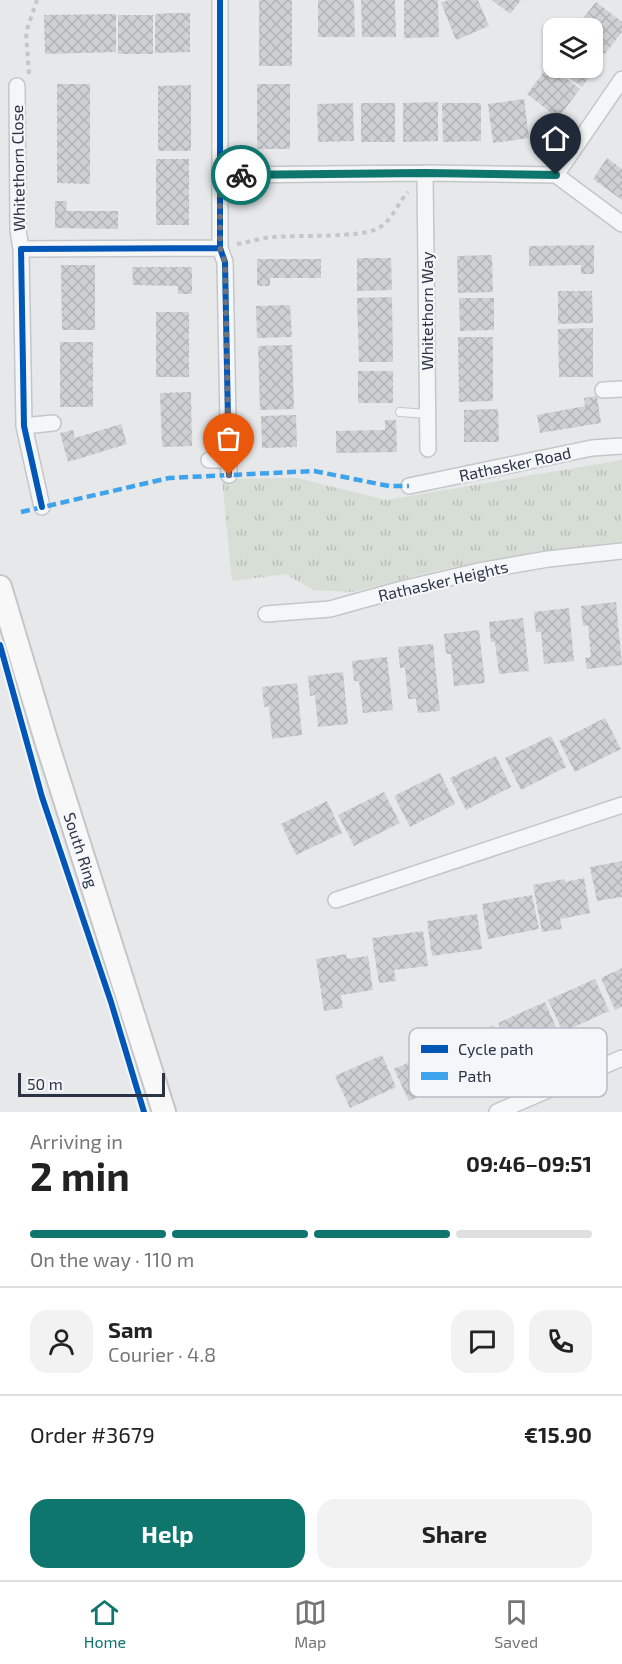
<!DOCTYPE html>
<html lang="en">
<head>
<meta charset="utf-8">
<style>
  body { margin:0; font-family:"Exo 2",sans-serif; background:#f2f2f2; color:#222; height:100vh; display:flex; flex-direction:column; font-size:22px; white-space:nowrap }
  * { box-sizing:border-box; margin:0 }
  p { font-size:20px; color:#767676 }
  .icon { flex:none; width:33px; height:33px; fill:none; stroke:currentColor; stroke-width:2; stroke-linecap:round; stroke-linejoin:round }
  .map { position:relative; height:1112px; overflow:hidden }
  .drawer { display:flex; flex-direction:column; background:#fff; flex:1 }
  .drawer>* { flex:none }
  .fabs { position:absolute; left:543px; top:18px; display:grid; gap:12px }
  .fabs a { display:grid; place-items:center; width:60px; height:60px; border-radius:12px; background:#fff; box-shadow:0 2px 4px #0004; font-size:30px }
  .scale { position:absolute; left:18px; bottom:15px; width:147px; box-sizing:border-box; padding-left:6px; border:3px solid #2b3445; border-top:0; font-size:16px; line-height:21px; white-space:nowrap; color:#2b3445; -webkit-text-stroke:4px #f4f6f9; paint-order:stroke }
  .pin { position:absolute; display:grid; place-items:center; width:51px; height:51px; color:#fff; margin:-62px -26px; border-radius:50% 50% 50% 0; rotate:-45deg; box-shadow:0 0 6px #0007 }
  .pin .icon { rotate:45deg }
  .courier { position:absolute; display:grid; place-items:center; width:60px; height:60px; margin:-30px; border:4px solid #0f766e; border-radius:50%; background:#fff; color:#222; box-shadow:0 2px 8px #0007 }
  .summary em { font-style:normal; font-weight:700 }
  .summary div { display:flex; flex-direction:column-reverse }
  .summary { display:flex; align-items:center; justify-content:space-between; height:102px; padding:0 30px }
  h1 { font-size:39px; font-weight:700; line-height:45px }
  .bar { display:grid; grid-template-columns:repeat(4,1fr); gap:9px 6px; align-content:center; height:72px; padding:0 30px }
  .bar i { height:8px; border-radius:4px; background:#e0e0e0 }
  .bar .selected { background:#0f766e }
  .bar p { grid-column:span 4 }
  .line { display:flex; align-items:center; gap:15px; padding:0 30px; border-top:2px solid #e0e0e0 }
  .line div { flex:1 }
  .round { display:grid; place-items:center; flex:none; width:63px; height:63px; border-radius:18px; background:#f2f2f2 }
  .cta { display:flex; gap:12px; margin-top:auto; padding:12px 30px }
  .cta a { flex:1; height:69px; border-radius:18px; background:#0f766e; color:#fff; font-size:24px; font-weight:700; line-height:69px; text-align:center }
  .cta a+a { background:#f2f2f2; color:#222 }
  .tab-bar { display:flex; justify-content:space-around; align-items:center; height:84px; border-top:2px solid #e0e0e0; background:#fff; font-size:16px; color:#767676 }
  .tab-bar a { display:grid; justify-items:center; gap:3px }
  .tab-bar .selected { color:#0f766e }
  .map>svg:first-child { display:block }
  .grass { fill:url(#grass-tufts) }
  .building { fill:url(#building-cross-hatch) }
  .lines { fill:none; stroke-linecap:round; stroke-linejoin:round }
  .service-casing { stroke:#c4c6c8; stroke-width:10 }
  .minor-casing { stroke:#c4c6c8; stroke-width:18 }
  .secondary-casing { stroke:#c4c6c8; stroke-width:26 }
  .path { stroke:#c5c6ca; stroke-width:4; stroke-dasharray:4.5 4.5; stroke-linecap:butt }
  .service { stroke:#f5f6f7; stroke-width:8 }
  .minor { stroke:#f5f6f7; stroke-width:15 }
  .secondary { stroke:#f8f8f8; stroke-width:22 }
  .quiet { stroke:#3ea3ec; stroke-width:4.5; stroke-dasharray:9 4.5; stroke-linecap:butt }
  .cycleway-casing { stroke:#f4f6f9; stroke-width:10 }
  .cycleway { stroke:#0057b8; stroke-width:6 }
  .done { stroke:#6c737f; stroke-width:6; stroke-dasharray:0 10.8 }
  .route { stroke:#0f766e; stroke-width:8 }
  .labels { text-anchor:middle; stroke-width:4.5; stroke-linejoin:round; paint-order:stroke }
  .street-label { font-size:16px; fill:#2b3445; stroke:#f4f6f9 }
  .key { fill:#f4f6f9; stroke:#b8bcc3; stroke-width:1.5 }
  .key-label { font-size:16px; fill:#2b3445 }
</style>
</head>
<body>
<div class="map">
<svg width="622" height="1112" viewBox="0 0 622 1112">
  <defs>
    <pattern id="grass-tufts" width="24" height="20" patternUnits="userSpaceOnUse" patternTransform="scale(1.5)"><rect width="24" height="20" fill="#d6ded6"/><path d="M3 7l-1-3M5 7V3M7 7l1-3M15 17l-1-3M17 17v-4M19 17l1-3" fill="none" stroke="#b8bfb9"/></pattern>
    <pattern id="building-cross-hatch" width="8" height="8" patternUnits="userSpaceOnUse" patternTransform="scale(1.5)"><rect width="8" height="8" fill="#ced0d3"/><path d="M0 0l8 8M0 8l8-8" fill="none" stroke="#b1b3b6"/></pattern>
  </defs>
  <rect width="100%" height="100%" fill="#e6e8ea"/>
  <path class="grass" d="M622,460V542L538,552L439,570L353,592L313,590L286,574L232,581L222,479L297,478L386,500Z"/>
  <path class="building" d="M259,0H292V66H259Z
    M318,0H354L355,37H318Z
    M361,0H395L396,37H362Z
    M404,0H438L439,37L404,38Z
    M448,0H478L489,26L456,40L441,3Z
    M492,0H521L510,14Z
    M596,2L622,22V32L605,54L592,45V28H575Z
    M173,13H190V52L155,53V14Z
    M116,14V52L45,54L44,15Z
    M118,15H153V54H118Z
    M592,50L603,58L582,87L556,68H592Z
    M549,65L580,89L558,118L527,94Z
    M57,84H90V184L57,183Z
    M257,84H290V149H257Z
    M191,85V151H158V86Z
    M524,99L529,138L493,143L488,104Z
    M438,102V141L403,142V103Z
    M353,103L354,141L318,142L317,104Z
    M361,103H395V142H361Z
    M442,103H481V141L443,142Z
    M607,158L622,169V200L593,179Z
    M156,159H189V225H156Z
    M55,201H67L66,211H118V229L55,228Z
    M594,245V274H581V265L529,266V246Z
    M492,255L493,292L458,293L457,256Z
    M357,258H391L392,290L357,291Z
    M257,259H321V278H270V286H257Z
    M61,265H95V330H62Z
    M132,267H192V294H178V286L133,285Z
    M558,291H592L593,323L558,324Z
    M392,297L393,362H359L357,298Z
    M459,298H494V330L460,331Z
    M290,305L292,337L257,338L256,306Z
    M156,312H189V377H156Z
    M593,328V377H559L558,329Z
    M458,337H493V401L459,402Z
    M60,342H93V407H60Z
    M292,345L294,409L260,410L258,346Z
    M358,371H393V403H358Z
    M191,392L192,446L162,447L160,393Z
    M597,396L601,423L540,433L537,415L585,406L584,398Z
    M498,409L499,442H464V410Z
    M296,415L297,447L262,448L261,416Z
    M385,420H396L397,452L336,453V431L385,430Z
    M121,424L127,444L68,462L60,433L73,430L75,438Z
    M616,602L622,665L587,669L585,658L591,657L588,625L583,626L581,606Z
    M569,608L574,661L544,664L541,632H536L534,612Z
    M523,618L529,671L499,674L495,642H491L489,622Z
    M479,630L485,683L454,686L451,654H446L444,634Z
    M433,644L440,711L418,713L416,699H408L405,667L400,668L398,647Z
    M387,657L393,710L363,713L359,681H354L352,661Z
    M343,672L348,724L318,727L315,695L310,696L308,676Z
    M297,683L302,735L272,739L269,706L264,707L262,687Z
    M605,718L621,749L575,772L559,741Z
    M551,736L566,767L521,790L505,758Z
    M496,756L511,787L466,810L450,778Z
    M440,773L455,804L410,827L394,796Z
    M384,792L400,823L354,846L338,815Z
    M327,801L342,833L296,855L281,824Z
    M622,861V897L597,901L590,867Z
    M584,878L590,913L560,919L562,929L542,932L533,885L565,879V882Z
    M532,895L539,929L488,939L482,904Z
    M477,914L482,949L432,956L427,921Z
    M423,931L428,966L394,970L396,981L379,983L372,938Z
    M346,954L347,959L368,956L373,990L341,995L343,1008L324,1011L316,959Z
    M622,968V1007L615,1010L601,978Z
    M595,979L609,1011L563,1032L548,1000Z
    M545,1002L559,1034L513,1055L498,1023Z
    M493,1025L507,1057L460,1078L446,1046Z
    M441,1048L455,1080L409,1101L394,1069Z
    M382,1055L396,1087L350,1108L335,1076Z"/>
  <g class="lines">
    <defs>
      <path id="service" d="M400,412L428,414"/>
      <path id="minor" d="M220,0V248L225,262L229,475
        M17,86L18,230L21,249
        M425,173L428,449
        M220,175L425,173L556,175L622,224
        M556,175L622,79
        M603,390L622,389
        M24,426L53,423
        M209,460H228
        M409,486L592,448L622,446
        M42,507L24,426L21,249L220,248
        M266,614L330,609L402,589L479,571L548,559L622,551
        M336,900L622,805
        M497,1112L622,1058"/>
      <path id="secondary" d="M0,587L46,740L164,1112"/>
    </defs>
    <use href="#service" class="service-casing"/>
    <use href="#minor" class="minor-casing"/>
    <use href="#secondary" class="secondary-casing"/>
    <path class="path" d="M29,74L26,32L37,0
      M237,244C249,242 261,238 273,237C297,235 362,238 379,228C393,219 397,204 408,192"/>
    <use href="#service" class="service"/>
    <use href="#minor" class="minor"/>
    <use href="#secondary" class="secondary"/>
    <path class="quiet" d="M21,512L169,478L314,471L389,486H409"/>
    <defs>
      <path id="cycleway" d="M220,0V248L225,262L229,475
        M42,507L24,426L21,249L220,248
        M0,645L42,797L111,1002L144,1112"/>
    </defs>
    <use href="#cycleway" class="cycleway-casing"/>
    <use href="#cycleway" class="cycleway"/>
  </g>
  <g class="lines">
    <path class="done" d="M229,475L225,262L220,248V176L241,175"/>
    <path class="route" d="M241,175L425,173L556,175"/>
  </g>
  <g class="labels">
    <g class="street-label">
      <text transform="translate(18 168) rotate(-91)" y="6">Whitethorn Close</text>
      <text transform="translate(427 311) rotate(-90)" y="6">Whitethorn Way</text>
      <text transform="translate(515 464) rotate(-12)" y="6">Rathasker Road</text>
      <text transform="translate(443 581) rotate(-13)" y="6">Rathasker Heights</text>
      <text transform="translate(81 850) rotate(72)" y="6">South Ring</text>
    </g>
  </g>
  <rect x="409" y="1028" width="198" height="69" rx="9" class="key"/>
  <rect x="421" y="1045" width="27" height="8" fill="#0057b8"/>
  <rect x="421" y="1072" width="27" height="8" fill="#3ea3ec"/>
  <g class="key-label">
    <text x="458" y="1055">Cycle path</text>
    <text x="458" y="1082">Path</text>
  </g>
</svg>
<div class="fabs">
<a><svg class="icon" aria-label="layers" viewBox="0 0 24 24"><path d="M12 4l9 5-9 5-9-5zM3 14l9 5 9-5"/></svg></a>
</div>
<div class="scale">50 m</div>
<div class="pin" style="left:229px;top:475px;background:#ea580c"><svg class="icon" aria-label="bag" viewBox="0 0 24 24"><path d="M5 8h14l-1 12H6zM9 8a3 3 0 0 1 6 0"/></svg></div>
<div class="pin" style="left:556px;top:175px;background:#1f2937"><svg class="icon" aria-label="home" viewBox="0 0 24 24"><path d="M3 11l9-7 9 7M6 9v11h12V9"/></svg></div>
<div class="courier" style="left:241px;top:175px"><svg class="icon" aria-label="bike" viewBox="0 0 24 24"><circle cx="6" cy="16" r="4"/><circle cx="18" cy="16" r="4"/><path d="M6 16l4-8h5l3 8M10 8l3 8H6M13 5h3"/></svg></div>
</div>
<section class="drawer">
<div class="summary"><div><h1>2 min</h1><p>Arriving in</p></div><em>09:46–09:51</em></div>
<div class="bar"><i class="selected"></i><i class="selected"></i><i class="selected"></i><i></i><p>On the way · 110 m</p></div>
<div class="line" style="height:108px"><a class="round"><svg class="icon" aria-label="person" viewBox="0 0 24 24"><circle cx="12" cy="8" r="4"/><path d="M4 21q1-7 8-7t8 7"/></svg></a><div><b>Sam</b><p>Courier · 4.8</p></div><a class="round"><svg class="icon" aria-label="chat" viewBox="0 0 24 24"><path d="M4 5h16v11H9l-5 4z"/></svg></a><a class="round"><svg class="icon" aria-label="phone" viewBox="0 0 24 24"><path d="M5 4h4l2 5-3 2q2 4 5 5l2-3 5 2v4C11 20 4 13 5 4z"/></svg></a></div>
<div class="line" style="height:78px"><div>Order #3679</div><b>€15.90</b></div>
<div class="cta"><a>Help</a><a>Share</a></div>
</section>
<nav class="tab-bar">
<a class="selected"><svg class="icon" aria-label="home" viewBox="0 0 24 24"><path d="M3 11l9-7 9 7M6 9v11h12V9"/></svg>Home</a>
<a><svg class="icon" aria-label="map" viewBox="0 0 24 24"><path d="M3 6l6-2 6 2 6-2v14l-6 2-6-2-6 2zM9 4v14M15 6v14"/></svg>Map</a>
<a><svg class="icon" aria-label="saved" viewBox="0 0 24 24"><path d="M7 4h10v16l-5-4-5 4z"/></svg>Saved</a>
</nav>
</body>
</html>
